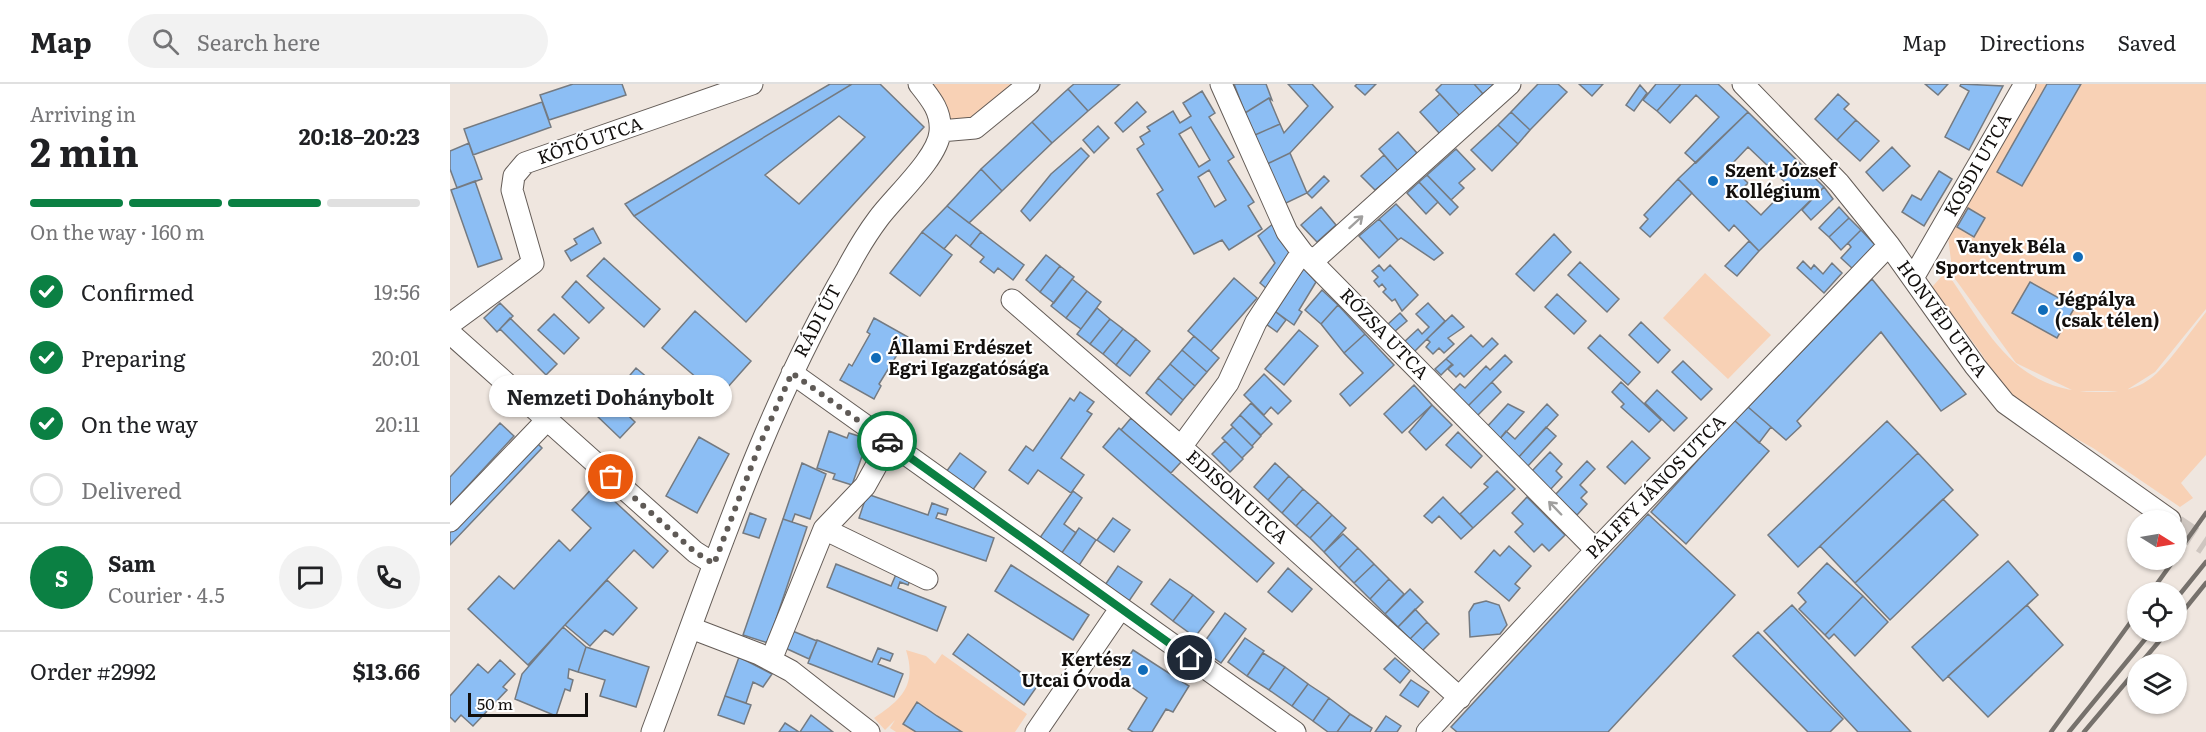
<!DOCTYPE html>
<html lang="en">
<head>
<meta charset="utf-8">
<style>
  body { margin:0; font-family:Literata,serif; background:#f2f2f2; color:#202124; height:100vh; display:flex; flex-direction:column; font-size:22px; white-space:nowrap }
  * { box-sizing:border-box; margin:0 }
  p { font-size:20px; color:#757577 }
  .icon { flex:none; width:33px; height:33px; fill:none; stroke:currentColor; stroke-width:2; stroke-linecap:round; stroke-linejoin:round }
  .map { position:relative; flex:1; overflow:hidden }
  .sheet { display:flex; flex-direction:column; background:#fff; width:450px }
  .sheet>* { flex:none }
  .needle { width:39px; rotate:101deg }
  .tools { position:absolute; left:1677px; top:426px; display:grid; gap:12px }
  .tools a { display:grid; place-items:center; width:60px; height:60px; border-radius:50%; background:#fff; box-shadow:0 2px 4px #0004; font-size:30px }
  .scale { position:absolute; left:18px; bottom:15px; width:120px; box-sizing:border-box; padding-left:6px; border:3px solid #120f0d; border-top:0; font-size:16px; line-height:21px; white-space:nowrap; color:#120f0d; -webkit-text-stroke:4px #fff; paint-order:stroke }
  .pin { position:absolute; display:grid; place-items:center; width:51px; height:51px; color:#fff; margin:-26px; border:3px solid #fff; border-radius:50%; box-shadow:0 2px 6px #0007 }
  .courier { position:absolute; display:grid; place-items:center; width:60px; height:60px; margin:-30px; border:4px solid #0b8043; border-radius:50%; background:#fff; color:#222; box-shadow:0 2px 8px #0007 }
  .bubble { position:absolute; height:42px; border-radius:21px; background:#fff; box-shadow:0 2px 4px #0004; font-size:20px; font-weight:700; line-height:42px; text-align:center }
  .head em { font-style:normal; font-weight:700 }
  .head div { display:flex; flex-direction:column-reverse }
  .head { display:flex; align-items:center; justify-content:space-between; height:102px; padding:0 30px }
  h1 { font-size:39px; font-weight:700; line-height:45px }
  .bar { display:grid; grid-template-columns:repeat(4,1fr); gap:9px 6px; align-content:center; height:72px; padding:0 30px }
  .bar i { height:8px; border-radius:4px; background:#e0e0e0 }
  .bar .current { background:#0b8043 }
  .bar p { grid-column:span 4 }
  .line { display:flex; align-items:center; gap:15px; padding:0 30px; border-top:2px solid #e0e0e0 }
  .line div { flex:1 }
  .round { display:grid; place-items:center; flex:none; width:63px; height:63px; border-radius:32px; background:#f2f2f2 }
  ol { padding:0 30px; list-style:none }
  li { display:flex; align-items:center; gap:18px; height:66px }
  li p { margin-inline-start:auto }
  li .icon { padding:6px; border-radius:50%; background:#0b8043; color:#fff; stroke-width:4 }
  li:last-child { color:#757577 }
  li i { width:33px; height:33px; border:3px solid #e0e0e0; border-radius:50% }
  header { display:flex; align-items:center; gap:36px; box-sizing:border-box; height:84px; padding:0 30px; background:#fff; border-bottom:2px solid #e0e0e0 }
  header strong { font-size:28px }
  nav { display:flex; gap:33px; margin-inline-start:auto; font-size:21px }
  .search { width:420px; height:54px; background:#f2f2f2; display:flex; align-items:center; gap:15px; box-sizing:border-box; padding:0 21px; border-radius:33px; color:#757577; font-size:22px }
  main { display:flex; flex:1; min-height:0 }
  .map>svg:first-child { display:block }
  .green { fill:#f8d1b5 }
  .building { fill:#8cbef4; stroke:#747a81; stroke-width:1.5; fill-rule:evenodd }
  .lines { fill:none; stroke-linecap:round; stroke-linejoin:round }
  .minor-tunnel { stroke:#cec6c0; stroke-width:21; stroke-dasharray:21 10; stroke-linecap:butt }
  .minor-casing { stroke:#645c57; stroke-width:23 }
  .minor { stroke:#fff; stroke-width:21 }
  .rail { stroke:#76716c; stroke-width:4.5 }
  .oneway { stroke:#a09f9e }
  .done { stroke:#5f5a56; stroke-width:6; stroke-dasharray:0 10.8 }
  .route { stroke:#0b8043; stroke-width:8 }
  .poi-dot { fill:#106bb8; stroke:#fff; stroke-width:2 }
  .labels { text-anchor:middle; stroke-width:4.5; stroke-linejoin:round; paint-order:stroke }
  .street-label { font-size:18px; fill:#120f0d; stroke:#fff }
  .poi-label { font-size:18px; font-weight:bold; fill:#120f0d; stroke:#fff; text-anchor:start }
</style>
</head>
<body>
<header>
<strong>Map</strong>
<div class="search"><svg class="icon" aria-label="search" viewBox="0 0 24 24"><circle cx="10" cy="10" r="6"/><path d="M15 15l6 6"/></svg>Search here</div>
<nav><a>Map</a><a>Directions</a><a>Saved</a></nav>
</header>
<main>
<section class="sheet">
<div class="head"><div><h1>2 min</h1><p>Arriving in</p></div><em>20:18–20:23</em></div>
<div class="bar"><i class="current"></i><i class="current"></i><i class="current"></i><i></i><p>On the way · 160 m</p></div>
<ol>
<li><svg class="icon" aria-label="check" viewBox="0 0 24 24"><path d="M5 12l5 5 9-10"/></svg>Confirmed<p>19:56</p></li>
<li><svg class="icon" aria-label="check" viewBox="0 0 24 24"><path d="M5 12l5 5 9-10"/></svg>Preparing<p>20:01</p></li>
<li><svg class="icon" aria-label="check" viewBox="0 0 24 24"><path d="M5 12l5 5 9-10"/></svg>On the way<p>20:11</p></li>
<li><i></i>Delivered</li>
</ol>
<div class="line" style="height:108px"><b class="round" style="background:#0b8043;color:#fff">S</b><div><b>Sam</b><p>Courier · 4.5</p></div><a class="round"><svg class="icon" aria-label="chat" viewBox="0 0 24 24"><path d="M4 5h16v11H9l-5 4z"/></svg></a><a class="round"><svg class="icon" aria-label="phone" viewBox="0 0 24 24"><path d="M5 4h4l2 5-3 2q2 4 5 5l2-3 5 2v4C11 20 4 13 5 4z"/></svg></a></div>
<div class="line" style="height:78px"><div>Order #2992</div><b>$13.66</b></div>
</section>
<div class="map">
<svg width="1756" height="648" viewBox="0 0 1756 648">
  <rect width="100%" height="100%" fill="#efe6df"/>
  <path class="green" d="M478,0H566L522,38L502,42Z
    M1586,0H1756V225L1705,288L1675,307H1624L1566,279L1503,192L1498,153Z
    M1255,189L1321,251L1278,295L1213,234Z
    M1498,190C1539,250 1566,309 1648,308C1671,308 1689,306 1707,289C1725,271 1740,248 1756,228V371L1731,399L1743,414L1730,423L1643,364L1609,345L1552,304L1531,269L1482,203L1492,192Z
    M456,566L476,572L485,580L492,570L577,630L565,648H446L440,644L445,636L435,646L424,634C452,615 467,601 456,566Z"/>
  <path class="building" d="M123,0H172L176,11L99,36L90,11Z
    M380,0H402L184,132L175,120Z
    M402,0H430L474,43L296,238L184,132ZM389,32L415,53L349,120L315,91Z
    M624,0H670L638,27L618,5Z
    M784,0H816L822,16L819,14L795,29Z
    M838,0H862L883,23L840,69L817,80L805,51L830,40L834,49L858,22Z
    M907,0H926L915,11L905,2Z
    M992,0H1024L1033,10L1010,32L986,6Z
    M1024,0H1045L1033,10Z
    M1088,0H1108L1117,8L1080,46L1061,28Z
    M1129,0H1153L1142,12Z
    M1206,0H1231L1207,27L1193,16Z
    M1231,0H1268L1298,28L1246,79L1235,69L1269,33L1246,11L1220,39L1207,27Z
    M1475,0H1498L1488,11Z
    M1511,0L1553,2L1519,66L1495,53L1519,7L1510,2Z
    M1597,0H1631L1572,102L1547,88Z
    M1190,1L1197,9L1184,27L1176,21Z
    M618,5L638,27L602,59L582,38Z
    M752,7L765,29L759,33L784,73L778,77L804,118L798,122L812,145L779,166L772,156L744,170L707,110L713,106L687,65L694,60L690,53L700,47L697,43L723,27L730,39L741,32L733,19ZM741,43L760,76L749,83L729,50ZM759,86L776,116L765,123L748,93Z
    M990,10L1010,32L990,50L970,28Z
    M1388,10L1399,20L1394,25L1406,36L1387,56L1365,35Z
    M819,14L830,40L805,51L795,29Z
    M92,18L101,43L23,71L14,45Z
    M687,18L696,28L673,48L665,39Z
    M1061,28L1080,46L1068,60L1048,41Z
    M1298,28L1374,103L1309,167L1284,141L1279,147L1228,95ZM1298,63L1339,102L1311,131L1288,109L1298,99L1280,82Z
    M1406,36L1429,57L1410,77L1387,56Z
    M582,38L602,59L552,107L531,85Z
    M1048,41L1068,60L1042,87L1021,66Z
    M648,42L659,54L644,69L633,56Z
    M948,48L967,69L948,87L929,65Z
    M19,59L32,95L7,104L0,85V67Z
    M1442,63L1460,82L1433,107L1416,88Z
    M631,64L639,72L580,137L571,127L601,90Z
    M1006,65L1025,85L1009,99L1014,104L1001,116L977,91Z
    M840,69L857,109L834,120L817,80Z
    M934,71L948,87L925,106L911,92Z
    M531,85L552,107L519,139L497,122Z
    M1489,87L1502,95L1474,142L1452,128L1462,111L1471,116Z
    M977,91L1008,123L1000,131L969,98Z
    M874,92L879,97L862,114L857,109Z
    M1228,95L1242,109L1200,153L1190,144L1198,135L1194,131Z
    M25,97L52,175L28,183L1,106Z
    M969,98L988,118L976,130L957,109Z
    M1374,103L1383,115L1361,136L1352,126Z
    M946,120L993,169L984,176L951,154L948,156L929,135Z
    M497,122L531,148L520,162L506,151L494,165L472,148Z
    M871,123L886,141L867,158L851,141Z
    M1389,123L1399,134L1379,153L1369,144Z
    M1518,124L1535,134L1524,153L1507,143Z
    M1399,134L1411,146L1391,166L1379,153Z
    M929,135L948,156L929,174L909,152Z
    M824,139L846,175L823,210L810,199L825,179L808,152Z
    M143,144L151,159L121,177L115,167L127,160L124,155Z
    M1411,146L1427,163L1403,185L1391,174L1401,163L1398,159Z
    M472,148L502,171L470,212L440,189Z
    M531,148L574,181L563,196L548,184L544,189L530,178L534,173L520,162Z
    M1104,150L1121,168L1084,207L1066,190Z
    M1299,157L1309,167L1287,192L1275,182Z
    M596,171L610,182L590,208L576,196Z
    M154,174L210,225L194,243L137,192Z
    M1353,177L1361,185L1364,181L1373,190L1382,179L1392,189L1374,209L1347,184Z
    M1130,178L1169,215L1157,228L1118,191Z
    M851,181L866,198L849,226L852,228L844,241L822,225Z
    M929,181L934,187L940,181L968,211L952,227L945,215L942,217L933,208L936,205L932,200L929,203L924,197L928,193L922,187Z
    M610,182L624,193L604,219L590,208Z
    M784,194L807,214L761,267L738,247Z
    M622,195L637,207L616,234L601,222Z
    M1422,195L1516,310L1491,327L1431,248L1347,337L1351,342L1336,356L1298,323Z
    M126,197L154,224L139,239L112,213Z
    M1580,198L1625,223L1607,254L1562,229Z
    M872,206L888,221L871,240L855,226Z
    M637,207L651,218L631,245L616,234Z
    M1107,210L1136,237L1124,250L1095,223Z
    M50,219L63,232L47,248L34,234Z
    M978,219L995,237L963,269L953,259L968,245L972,250L979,243L966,230Z
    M888,221L915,250L894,269L871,240Z
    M647,224L660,235L640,260L627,250Z
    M822,225L836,236L827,248L812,237Z
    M245,227L301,277L269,313L212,264Z
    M950,229L957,237L944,248L937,241Z
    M104,230L129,254L114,270L88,246Z
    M1002,231L1014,243L998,254L1004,260L994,269L989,264L983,270L976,263L980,258L977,255Z
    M60,234L107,280L96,291L50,245Z
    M424,234L458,253L429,300L431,302L424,315L390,296L399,280L402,282L420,250L417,248Z
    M660,235L673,245L653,270L640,260Z
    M1191,238L1220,266L1208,279L1179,251Z
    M673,245L686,255L666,281L653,270Z
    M849,246L868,262L834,301L815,285Z
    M915,250L944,281L900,322L890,310L913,289L894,269Z
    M1021,251L1033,263L1042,254L1048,260L1014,293L1010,289L1006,293L998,285L1003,281L996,275Z
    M1150,251L1190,288L1178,301L1138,264Z
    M744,252L769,274L757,288L732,266Z
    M686,255L700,267L680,292L666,281Z
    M732,266L757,288L745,302L720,280Z
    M1055,271L1062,278L1015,325L1000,310L1010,300L1015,304L1036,282L1040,286Z
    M996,275L1002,280L991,291L985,285Z
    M1233,277L1262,305L1251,316L1222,288Z
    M720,280L745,302L733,316L708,294Z
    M186,284L205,300L183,326L164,310Z
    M814,290L841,317L828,330L821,323L814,331L794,311Z
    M138,293L185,338L170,354L123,309Z
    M708,294L733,316L721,331L696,309Z
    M1042,298L1051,308L1024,335L1015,325Z
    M1171,298L1211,336L1199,348L1171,323L1174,320L1162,308Z
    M964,301L982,321L952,349L934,330Z
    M1207,306L1237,334L1224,347L1195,319Z
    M630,308L644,318L637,327L642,330L611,374L634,391L621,409L588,386L578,400L559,386L576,362L583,367L620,314L624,317Z
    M801,319L822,340L811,351L790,331Z
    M1058,320L1074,328L1048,357L1035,345Z
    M1097,320L1108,331L1067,375L1048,357L1056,347L1065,355Z
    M982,321L1002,341L976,366L959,348Z
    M1298,323L1321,343L1309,359L1284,336Z
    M790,331L811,352L802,362L781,341Z
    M681,334L731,378L721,389L671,346Z
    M1284,336L1319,367L1236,460L1201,428Z
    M1437,337L1468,369L1348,483L1318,451Z
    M50,339L64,352L0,421V393Z
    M783,343L803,363L792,374L772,354Z
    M1096,343L1106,352L1077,383L1067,375Z
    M669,344L824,479L807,498L653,363Z
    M379,347L397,354L399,349L418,355L402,401L383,395L385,390L367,384Z
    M1008,348L1032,372L1021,384L996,361Z
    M249,353L279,370L247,429L216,412Z
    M84,356L92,364L0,461V444Z
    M775,357L793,375L780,388L762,370Z
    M1182,357L1200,374L1175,400L1157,383Z
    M1100,368L1112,380L1106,387L1112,393L1100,406L1081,388Z
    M510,369L536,388L522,407L496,388Z
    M1468,369L1503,406L1405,499L1370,462Z
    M1137,377L1145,385L1130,401L1137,408L1131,414L1137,420L1127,431L1105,411Z
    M352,379L376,390L360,435L345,430L342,438L333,435Z
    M825,379L839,392L818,416L804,403Z
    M1047,387L1065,405L1023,444L1010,430L1038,403L1034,400Z
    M839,392L853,405L832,429L818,416Z
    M146,400L218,467L203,484L184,466L78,581L18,525L49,492L64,505L109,456L120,467L141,444L122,426Z
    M853,405L868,418L846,442L832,429Z
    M623,407L632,414L614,440L626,449L611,470L589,455Z
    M417,410L478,431L482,419L498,425L496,431L488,429L486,434L544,454L536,477L409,434Z
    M993,413L1023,444L1011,455L989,432L982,439L974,432Z
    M1077,413L1115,451L1099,467L1092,460L1084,468L1065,448L1073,440L1062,429Z
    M1493,415L1528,451L1440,536L1405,499Z
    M868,418L882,431L860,454L846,442Z
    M300,429L316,435L309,454L293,449Z
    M1198,430L1285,511L1158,648H1007L1001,643Z
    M882,431L896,444L874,468L860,454Z
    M663,434L680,446L664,468L647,456Z
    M333,435L357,443L318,559L293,551Z
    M629,444L646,456L628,483L611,470Z
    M893,450L908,464L889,484L874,468Z
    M1059,462L1081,482L1065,500L1070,504L1059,517L1025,488L1044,466L1050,472Z
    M908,464L924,480L904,499L889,484Z
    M1558,477L1588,511L1493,597L1462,563Z
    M1377,479L1413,512L1375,551L1349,525L1356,518L1348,509Z
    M386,480L441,502L447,488L461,494L458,501L450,498L448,504L496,523L487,547L377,503Z
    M924,480L939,495L920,515L904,499Z
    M561,481L639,531L623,556L545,507Z
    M668,482L692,498L679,517L655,501Z
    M838,484L862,505L842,528L818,508Z
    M720,495L743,511L723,537L701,520Z
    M939,495L954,510L935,530L920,515Z
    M157,496L187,524L163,551L155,546L140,562L115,541Z
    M960,505L973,518L948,543L935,530Z
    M743,511L764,528L745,553L723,537Z
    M1413,512L1438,538L1405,572L1384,550L1379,555L1375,551Z
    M1036,517L1049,521L1057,541L1050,550L1020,553L1019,528L1024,520Z
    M1342,521L1461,648H1408L1314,547Z
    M1577,521L1613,561L1538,633L1498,592Z
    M965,525L977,538L960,555L948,543Z
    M775,529L796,545L771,579L750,564Z
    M977,538L989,550L972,567L960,555Z
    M113,543L136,563L128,588L119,585L118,594L123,596L120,607L115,605L106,632L65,615L72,590Z
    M340,546L367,557L359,575L333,563Z
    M1308,548L1393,635L1380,648H1358L1283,572Z
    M518,550L588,601L574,621L503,570Z
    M795,554L814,567L797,592L778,578Z
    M367,556L422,578L428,564L443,570L440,577L431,574L428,580L453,590L444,613L358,579Z
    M136,563L199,583L186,623L150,612L155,596L128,588Z
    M683,566L739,602L723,628L716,625L702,648H683L678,645L697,614L666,592Z
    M813,569L835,583L819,606L797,592Z
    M289,573L322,590L313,603L303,598L296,619L275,612Z
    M945,574L960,587L950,599L934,585Z
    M50,576L65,590L53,603L57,606L23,642L11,631L5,638L0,633V612L28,580L38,589Z
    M835,583L858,600L842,622L819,606Z
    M961,596L979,608L968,623L950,611Z
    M858,600L879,614L863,637L842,622Z
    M275,612L301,621L294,640L268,631Z
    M879,614L900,630L887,648H878L863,637Z
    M467,618L487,632L512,648H466L453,640Z
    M900,630L922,644L920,648H887Z
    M361,631L383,648H350Z
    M936,632L951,642L947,648H925Z
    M335,639L349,648H329Z"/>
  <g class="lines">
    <path class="minor-tunnel" d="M1726,441L1756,461"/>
    <defs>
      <path id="minor" d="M771,0L837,148L852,168L1146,466
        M1293,0L1389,99L1439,161L1525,282L1555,319L1720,436
        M490,47L525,44L579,0
        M863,177L1060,0
        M1463,194L1575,0
        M562,216L731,363L1010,614
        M0,240L83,179L62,106L64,92L75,79L302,0
        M0,249L245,468L264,480
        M342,289L845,648
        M731,363L778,299L806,238L852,168
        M0,437L97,336
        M374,445L477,495
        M241,544L309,570L341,587L419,648
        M321,576L374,445L415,402L439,359
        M202,648C261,491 312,331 397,185C406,168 416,151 428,135C444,113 488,74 490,48C492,28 481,15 469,0
        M586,648L670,525
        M977,648L1146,466L1439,161"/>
    </defs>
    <use href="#minor" class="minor-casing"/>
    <use href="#minor" class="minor"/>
    <path class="rail" d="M1726,471L1756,429
      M1701,508L1724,476
      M1726,515L1756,478
      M1726,536L1756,499
      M1690,580L1717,548
      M1601,648L1688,528
      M1619,648L1701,548
      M1634,648L1688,584"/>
  </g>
  <defs><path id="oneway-shaft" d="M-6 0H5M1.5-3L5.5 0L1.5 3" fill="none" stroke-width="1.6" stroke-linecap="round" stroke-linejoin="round" transform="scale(1.5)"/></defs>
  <g class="oneway">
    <use href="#oneway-shaft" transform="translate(906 138) rotate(-42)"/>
    <use href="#oneway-shaft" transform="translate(1105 424) rotate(-134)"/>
  </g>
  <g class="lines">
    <path class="done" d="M161,393L245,468L264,480L310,360L342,289L437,357"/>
    <path class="route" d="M437,357L740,574"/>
  </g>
  <g class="poi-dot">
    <circle cx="1263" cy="97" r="6"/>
    <circle cx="1628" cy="173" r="6"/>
    <circle cx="1593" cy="226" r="6"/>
    <circle cx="426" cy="274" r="6"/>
    <circle cx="693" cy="586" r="6"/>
  </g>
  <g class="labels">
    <g class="street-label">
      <text transform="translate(140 57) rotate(-19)" y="6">KÖTŐ UTCA</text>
      <text transform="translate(1528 81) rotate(-60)" y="6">KOSDI UTCA</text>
      <text transform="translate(1492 235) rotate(54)" y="6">HONVÉD UTCA</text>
      <text transform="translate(368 237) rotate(-62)" y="6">RÁDI ÚT</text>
      <text transform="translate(934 250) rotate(46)" y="6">RÓZSA UTCA</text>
      <text transform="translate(1206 403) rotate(-46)" y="6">PÁLFFY JÁNOS UTCA</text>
      <text transform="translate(787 413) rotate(42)" y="6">EDISON UTCA</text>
    </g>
    <g class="poi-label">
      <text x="1275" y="93">Szent József<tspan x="1275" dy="21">Kollégium</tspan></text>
      <text x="1616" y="169" text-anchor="end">Vanyek Béla<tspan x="1616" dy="21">Sportcentrum</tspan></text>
      <text x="1605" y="222">Jégpálya<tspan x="1605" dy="21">(csak télen)</tspan></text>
      <text x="438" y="270">Állami Erdészet<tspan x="438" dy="21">Egri Igazgatósága</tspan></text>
      <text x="681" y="582" text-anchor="end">Kertész<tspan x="681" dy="21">Utcai Óvoda</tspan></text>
    </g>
  </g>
</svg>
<div class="tools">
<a><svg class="needle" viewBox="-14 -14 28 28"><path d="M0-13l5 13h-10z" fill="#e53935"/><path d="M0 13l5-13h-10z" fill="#757577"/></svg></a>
<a><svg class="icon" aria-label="locate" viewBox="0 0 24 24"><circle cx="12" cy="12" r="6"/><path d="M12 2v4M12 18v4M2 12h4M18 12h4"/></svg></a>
<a><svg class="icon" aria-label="layers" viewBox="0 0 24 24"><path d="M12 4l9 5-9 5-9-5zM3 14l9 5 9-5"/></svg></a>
</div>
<div class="scale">50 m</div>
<div class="pin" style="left:161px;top:393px;background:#ea580c"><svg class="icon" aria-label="bag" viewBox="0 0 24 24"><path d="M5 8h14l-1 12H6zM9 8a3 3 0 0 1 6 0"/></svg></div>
<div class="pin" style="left:740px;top:574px;background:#1f2937"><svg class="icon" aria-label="home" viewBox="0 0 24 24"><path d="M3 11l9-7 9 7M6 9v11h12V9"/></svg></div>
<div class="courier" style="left:437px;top:357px"><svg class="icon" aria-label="car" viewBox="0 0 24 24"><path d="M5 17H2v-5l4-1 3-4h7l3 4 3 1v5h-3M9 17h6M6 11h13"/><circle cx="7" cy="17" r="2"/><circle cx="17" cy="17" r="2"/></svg></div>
<div class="bubble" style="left:39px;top:291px;width:243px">Nemzeti Dohánybolt</div>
</div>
</main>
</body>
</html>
